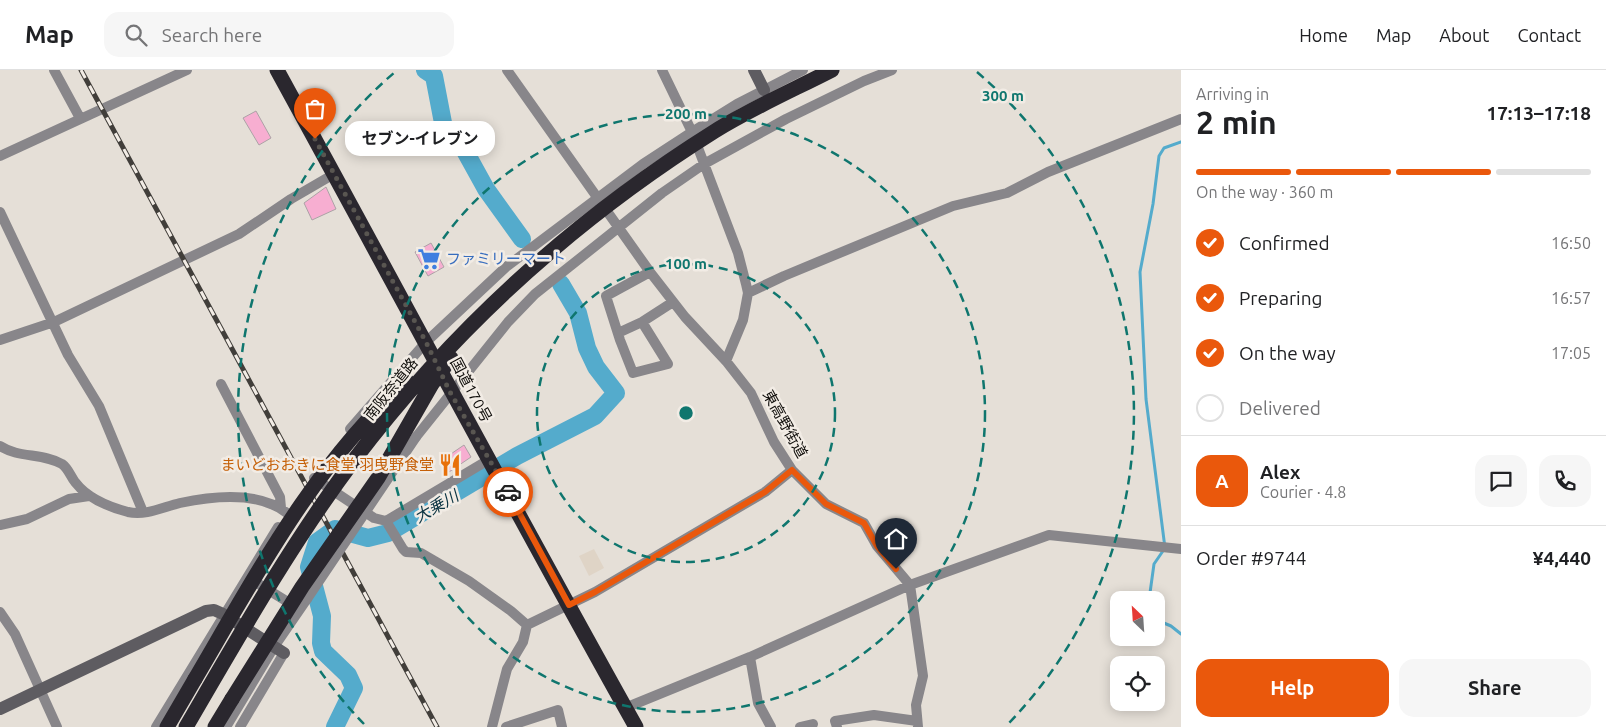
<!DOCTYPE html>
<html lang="en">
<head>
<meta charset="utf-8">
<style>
  body { margin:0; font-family:Ubuntu,"Noto Sans JP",sans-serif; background:#f6f6f6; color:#202124; height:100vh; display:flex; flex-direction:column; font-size:19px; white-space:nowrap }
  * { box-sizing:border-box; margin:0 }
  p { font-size:16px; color:#757577 }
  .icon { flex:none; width:28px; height:28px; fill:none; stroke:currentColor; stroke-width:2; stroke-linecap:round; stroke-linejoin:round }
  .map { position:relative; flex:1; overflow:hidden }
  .drawer { display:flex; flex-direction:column; background:#fff; width:425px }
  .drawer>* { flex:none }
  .needle { width:32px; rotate:335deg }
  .buttons { position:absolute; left:1110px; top:521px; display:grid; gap:10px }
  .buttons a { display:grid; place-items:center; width:55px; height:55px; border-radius:10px; background:#fff; box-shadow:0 2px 12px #0003; font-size:25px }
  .pin { position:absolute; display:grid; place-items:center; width:42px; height:42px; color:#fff; margin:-51px -21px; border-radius:50% 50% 50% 0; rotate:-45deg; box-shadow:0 0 5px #0007 }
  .pin .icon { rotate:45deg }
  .courier { position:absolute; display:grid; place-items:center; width:50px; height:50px; margin:-25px; border:4px solid #ea580c; border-radius:50%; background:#fff; color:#222; box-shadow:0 1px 6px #0007 }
  .bubble { position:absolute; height:35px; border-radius:15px; background:#fff; box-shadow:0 2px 12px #0003; font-size:16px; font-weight:700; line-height:35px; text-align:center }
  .head em { font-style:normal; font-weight:700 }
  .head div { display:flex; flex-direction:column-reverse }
  .head { display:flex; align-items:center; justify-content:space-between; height:85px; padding:0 15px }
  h1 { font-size:32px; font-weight:700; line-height:38px }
  .bar { display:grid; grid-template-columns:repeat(4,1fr); gap:8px 5px; align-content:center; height:60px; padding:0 15px }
  .bar i { height:6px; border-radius:4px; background:#e0e0e0 }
  .bar .current { background:#ea580c }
  .bar p { grid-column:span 4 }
  .line { display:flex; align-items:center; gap:12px; padding:0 15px; border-top:1px solid #e0e0e0 }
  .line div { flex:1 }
  .round { display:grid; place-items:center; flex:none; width:52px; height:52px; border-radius:15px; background:#f6f6f6 }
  ol { padding:0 15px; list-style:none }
  li { display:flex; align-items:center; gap:15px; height:55px }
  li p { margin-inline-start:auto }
  li .icon { padding:5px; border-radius:50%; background:#ea580c; color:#fff; stroke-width:4 }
  li:last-child { color:#757577 }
  li i { width:28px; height:28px; border:2px solid #e0e0e0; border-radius:50% }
  .primary-button { display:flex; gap:10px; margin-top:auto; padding:10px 15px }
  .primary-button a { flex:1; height:58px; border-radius:15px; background:#ea580c; color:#fff; font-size:20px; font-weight:700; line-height:58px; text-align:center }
  .primary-button a+a { background:#f6f6f6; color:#202124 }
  header { display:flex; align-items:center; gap:30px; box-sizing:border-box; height:70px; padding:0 25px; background:#fff; border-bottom:1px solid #e0e0e0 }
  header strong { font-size:24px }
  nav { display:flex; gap:28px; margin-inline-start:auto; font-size:18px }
  .search { width:350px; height:45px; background:#f6f6f6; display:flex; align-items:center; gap:12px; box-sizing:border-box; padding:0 18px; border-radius:15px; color:#757577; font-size:19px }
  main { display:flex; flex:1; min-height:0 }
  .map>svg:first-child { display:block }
  .built { fill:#dfd4c6 }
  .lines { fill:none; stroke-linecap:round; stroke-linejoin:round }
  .stream { stroke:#54abcc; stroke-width:3 }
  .river { stroke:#54abcc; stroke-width:18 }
  .building { fill:#f7aed1; stroke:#aca2a6 }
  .street { stroke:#88868a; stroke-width:10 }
  .secondary { stroke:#5e5c61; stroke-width:12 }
  .highway { stroke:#2a272e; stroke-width:15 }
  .rail-casing { stroke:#413e3a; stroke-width:5 }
  .rail { stroke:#f2ece5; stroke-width:3; stroke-dasharray:9; stroke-linecap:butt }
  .street-bridge { stroke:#88868a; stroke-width:10 }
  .highway-bridge { stroke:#2a272e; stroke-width:15 }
  .done { stroke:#595651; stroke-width:5; stroke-dasharray:0 9 }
  .route { stroke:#ea580c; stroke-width:6 }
  .ring { fill:none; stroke:#0f766e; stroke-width:2.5; stroke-dasharray:9 6 }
  .labels { text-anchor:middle; stroke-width:5; stroke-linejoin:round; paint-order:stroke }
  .shop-label { font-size:15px; fill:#366cbe; stroke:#f2ece5; text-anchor:start }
  .street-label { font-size:15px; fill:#0e0c09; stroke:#f2ece5 }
  .food-label { font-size:15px; fill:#c56008; stroke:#f2ece5; text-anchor:end }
  .water-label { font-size:16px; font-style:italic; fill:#0c3543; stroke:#f2ece5 }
  .centre { fill:#0f766e; stroke:#f2ece5; stroke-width:2.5 }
  .ring-label { font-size:15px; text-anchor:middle; font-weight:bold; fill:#0f766e; stroke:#f2ece5; stroke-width:5; stroke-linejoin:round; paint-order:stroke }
</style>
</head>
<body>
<header>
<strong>Map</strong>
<div class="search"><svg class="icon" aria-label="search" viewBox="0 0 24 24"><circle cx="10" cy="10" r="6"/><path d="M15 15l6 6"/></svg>Search here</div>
<nav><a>Home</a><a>Map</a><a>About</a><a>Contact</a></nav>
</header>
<main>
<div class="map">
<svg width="1181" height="657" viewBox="0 0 1181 657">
  <rect width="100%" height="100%" fill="#e5dfd7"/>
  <path class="built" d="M594,479L604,498L589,506L579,486Z"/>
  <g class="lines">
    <path class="stream" d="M1149,530L1154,494L1165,478L1146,329L1140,202L1153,134L1159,86L1164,78L1181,72
      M1156,546L1159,551L1171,556L1181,564"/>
    <path class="river" d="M425,0L434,6L444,58L465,81L486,119L522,169
      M335,657L354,618L348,605L323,581L321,573L322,546L309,497L317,472L335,459L368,468L388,463L517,386L595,346L616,323L596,297L587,278L578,243L561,214"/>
  </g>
  <path class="building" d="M256,41L271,68L259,75L243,48Z
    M326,117L336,139L312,150L304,133Z
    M431,173L444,197L428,206L415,182Z
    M464,375L471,387L449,402L442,390Z"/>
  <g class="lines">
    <path class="street" d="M54,0L80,48
      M507,0L650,202L685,247L726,291L751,323L774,372L792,400L826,434L864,453L877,476L910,515L923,606L916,635L918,657
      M662,0L692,62L738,183L746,214L748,223L743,250L726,291
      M0,86L187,0
      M0,142L68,285L99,336L143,442
      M748,223L784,206L953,136L1007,123L1048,102L1181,49
      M642,252L668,294L633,303L620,270L606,226L650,202
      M618,263L642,252L673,232
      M0,270L54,252L239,164L291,129L334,104
      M221,314L280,427L281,438
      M350,359L426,272L506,197L643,94L692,62L737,34L803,0
      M416,367L508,252L535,224L662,123L704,94L786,49L864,11L892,0
      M0,376C18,388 43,383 62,394C68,398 71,407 75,412C87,428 109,437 128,442C146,446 163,437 180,433C213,426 259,421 287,443
      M314,408L374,448L386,451L490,389
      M386,451L403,479L406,482L421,483L469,511L511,541L527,555
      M0,455L27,449L69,429L89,426
      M249,508L296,537
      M0,542L15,564L57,657
      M750,587L758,633L771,657
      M625,638L750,587L910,515L1049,465L1181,479
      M156,657L278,457
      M226,657L274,577L307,529
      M240,657L284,583
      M492,657L507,599L523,572L527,555L595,522L765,422L792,400
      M506,657L558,640L562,657
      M800,657L813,654
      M837,657L835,651L874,645L917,651"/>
    <path class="secondary" d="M754,0L764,20
      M0,639L206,541L214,540L223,544L284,583"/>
    <path class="highway" d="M277,0C397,219 514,439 636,657
      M167,657L195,609
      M215,657L232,629"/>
    <defs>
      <path id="rail" d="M81,0L437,657"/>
    </defs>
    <use href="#rail" class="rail-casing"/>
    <use href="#rail" class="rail"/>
    <path class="street-bridge" d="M307,529L416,367"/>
    <path class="highway-bridge" d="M195,609C256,505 316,392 407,311
      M232,629L302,517L378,408L432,314L451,288
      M186,657C239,566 291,474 354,390C455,257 573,150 715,61C752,38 793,20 832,0"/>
  </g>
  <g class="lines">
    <path class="done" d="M315,69L426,272L450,322L508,422"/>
    <path class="route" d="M508,422L569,535L595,522L765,422L792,400L826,434L864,453L877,476L896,499"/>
  </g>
  <g class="ring">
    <circle cx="686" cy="343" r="149"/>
    <circle cx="686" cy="343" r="299"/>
    <path d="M364 654A448 448 0 0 1 395 2M977 2A448 448 0 0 1 1008 654"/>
  </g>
  <defs>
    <symbol id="supermarket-bare" viewBox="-9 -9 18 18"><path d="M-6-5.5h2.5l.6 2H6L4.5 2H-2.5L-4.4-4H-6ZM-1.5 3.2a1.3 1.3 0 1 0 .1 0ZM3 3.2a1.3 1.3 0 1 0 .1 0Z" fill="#3f7fe0" stroke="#f2ece5" stroke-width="2.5" paint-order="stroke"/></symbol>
    <symbol id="restaurant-bare" viewBox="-9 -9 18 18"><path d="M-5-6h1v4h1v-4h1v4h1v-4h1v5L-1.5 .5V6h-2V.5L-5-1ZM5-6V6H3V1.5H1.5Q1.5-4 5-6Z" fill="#e8710a" stroke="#f2ece5" stroke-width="2.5" paint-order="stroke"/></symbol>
  </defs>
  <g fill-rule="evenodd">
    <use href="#supermarket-bare" x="413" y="173" width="32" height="32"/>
    <use href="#restaurant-bare" x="434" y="379" width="32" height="32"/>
  </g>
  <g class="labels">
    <g class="shop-label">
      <text x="446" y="194">ファミリーマート</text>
    </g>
    <g class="street-label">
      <text transform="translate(391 319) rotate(-51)" y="5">南阪奈道路</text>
      <text transform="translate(471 320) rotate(62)" y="5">国道170号</text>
      <text transform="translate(785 354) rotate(61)" y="5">東高野街道</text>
    </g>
    <g class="food-label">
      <text x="434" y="400">まいどおおきに食堂 羽曳野食堂</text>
    </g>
    <g class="water-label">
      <text transform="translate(436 436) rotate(-30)" y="6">大乗川</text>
    </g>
  </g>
  <circle cx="686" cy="343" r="8" class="centre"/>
  <g class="ring-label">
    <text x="1003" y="31">300 m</text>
    <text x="686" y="49">200 m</text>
    <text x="686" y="199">100 m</text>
  </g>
</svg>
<div class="buttons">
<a><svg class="needle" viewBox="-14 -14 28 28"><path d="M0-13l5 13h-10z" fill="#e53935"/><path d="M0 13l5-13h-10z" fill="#757577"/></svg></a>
<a><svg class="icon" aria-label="locate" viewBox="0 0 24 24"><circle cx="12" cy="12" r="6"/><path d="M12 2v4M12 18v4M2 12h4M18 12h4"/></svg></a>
</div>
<div class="pin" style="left:315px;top:69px;background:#ea580c"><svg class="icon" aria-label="bag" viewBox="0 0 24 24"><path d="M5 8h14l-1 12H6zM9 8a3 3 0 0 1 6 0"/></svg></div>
<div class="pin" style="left:896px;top:499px;background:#1f2937"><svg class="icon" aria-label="home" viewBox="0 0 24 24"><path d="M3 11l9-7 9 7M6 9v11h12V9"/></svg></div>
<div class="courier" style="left:508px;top:422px"><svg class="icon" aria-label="car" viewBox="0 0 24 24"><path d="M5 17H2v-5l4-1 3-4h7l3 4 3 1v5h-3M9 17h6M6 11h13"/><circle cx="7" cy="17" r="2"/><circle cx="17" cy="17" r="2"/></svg></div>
<div class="bubble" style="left:345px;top:51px;width:150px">セブン-イレブン</div>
</div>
<section class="drawer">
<div class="head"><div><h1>2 min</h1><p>Arriving in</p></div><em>17:13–17:18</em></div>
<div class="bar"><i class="current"></i><i class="current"></i><i class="current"></i><i></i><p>On the way · 360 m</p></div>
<ol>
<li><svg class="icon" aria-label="check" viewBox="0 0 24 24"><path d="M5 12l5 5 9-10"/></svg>Confirmed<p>16:50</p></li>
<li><svg class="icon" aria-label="check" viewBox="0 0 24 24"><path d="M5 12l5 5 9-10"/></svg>Preparing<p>16:57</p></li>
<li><svg class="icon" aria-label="check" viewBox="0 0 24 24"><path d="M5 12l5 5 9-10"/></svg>On the way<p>17:05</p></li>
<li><i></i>Delivered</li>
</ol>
<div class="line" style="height:90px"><b class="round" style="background:#ea580c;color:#fff">A</b><div><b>Alex</b><p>Courier · 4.8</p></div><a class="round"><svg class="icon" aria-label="chat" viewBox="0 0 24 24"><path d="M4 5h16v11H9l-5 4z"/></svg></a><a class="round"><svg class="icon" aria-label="phone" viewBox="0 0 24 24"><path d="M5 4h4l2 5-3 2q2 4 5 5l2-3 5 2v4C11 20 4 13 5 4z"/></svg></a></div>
<div class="line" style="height:65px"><div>Order #9744</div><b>¥4,440</b></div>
<div class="primary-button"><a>Help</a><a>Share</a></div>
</section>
</main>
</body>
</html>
